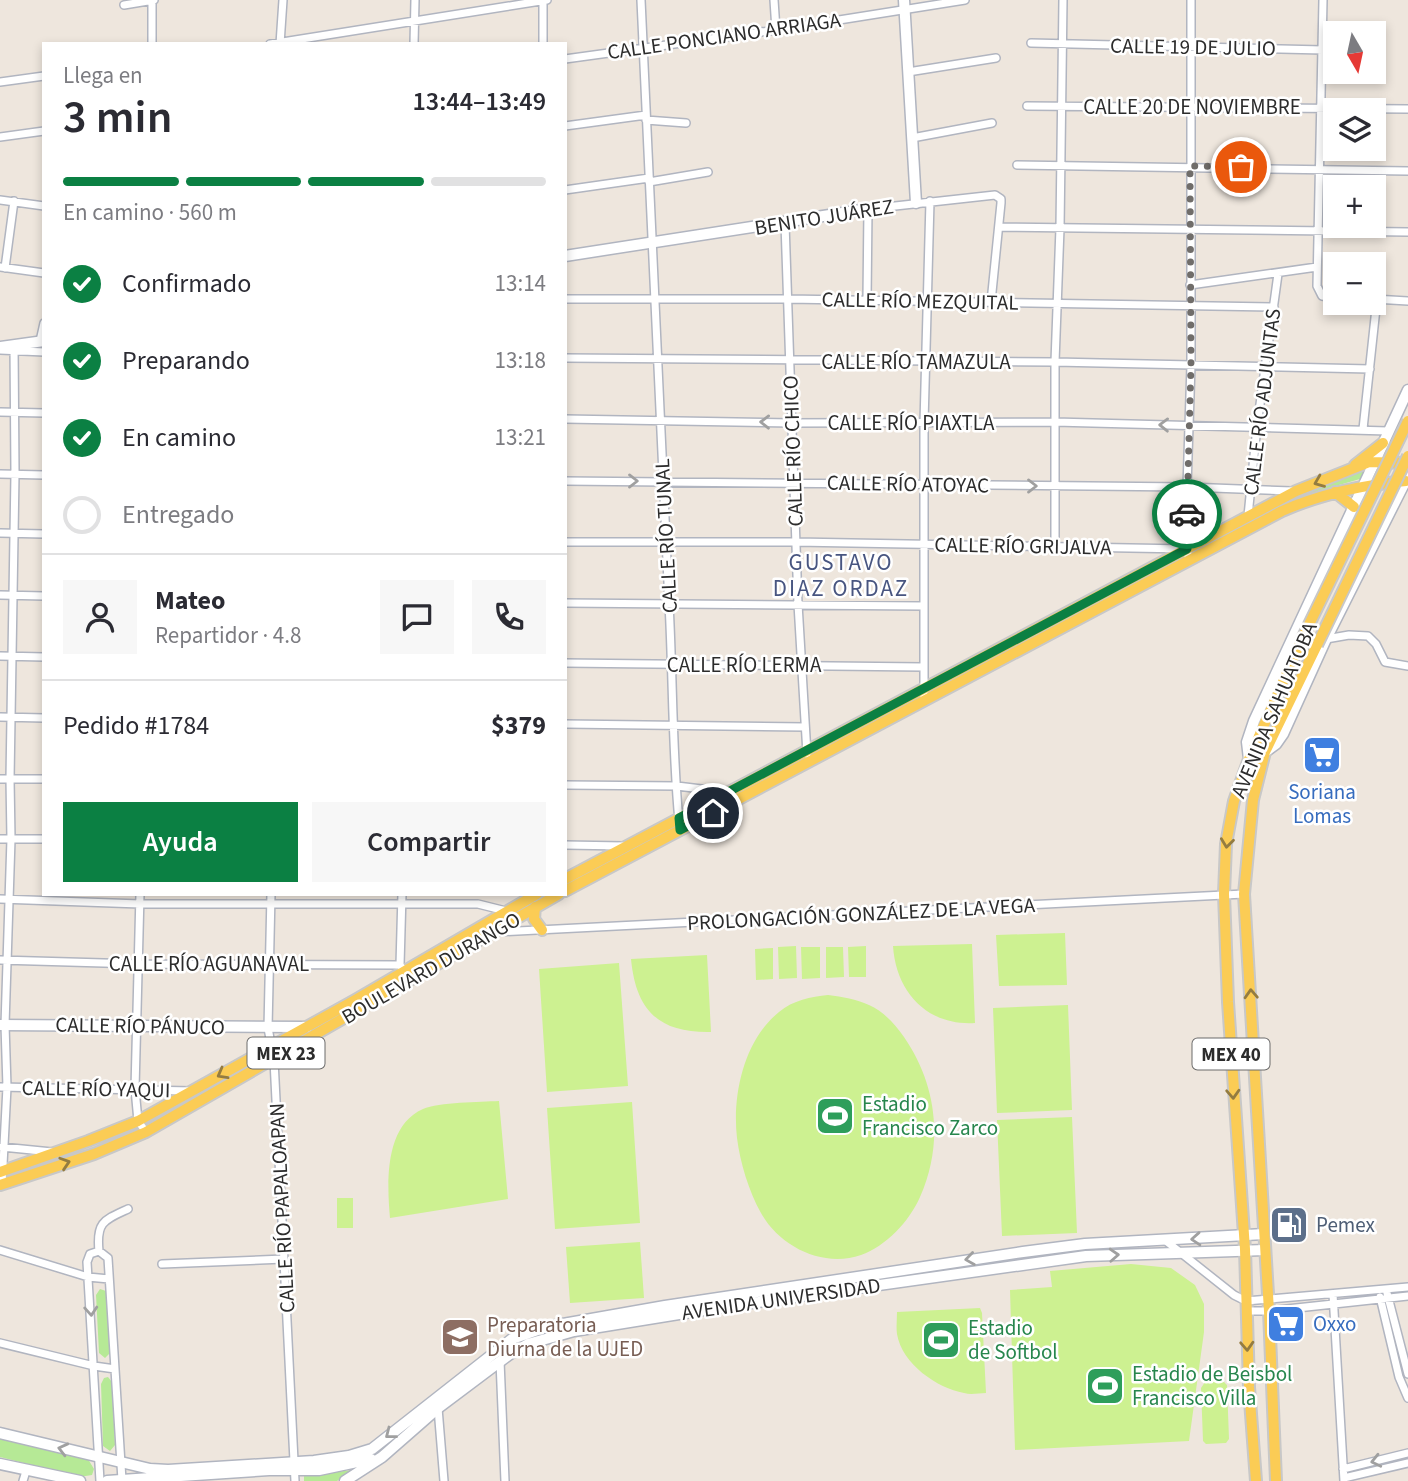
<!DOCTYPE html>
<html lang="es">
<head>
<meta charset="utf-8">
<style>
  body { margin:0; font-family:"Source Sans 3",sans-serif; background:#f7f7f7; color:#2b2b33; height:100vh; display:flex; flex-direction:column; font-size:26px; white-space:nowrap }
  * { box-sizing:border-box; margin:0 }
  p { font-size:23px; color:#7c7c81 }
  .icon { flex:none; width:38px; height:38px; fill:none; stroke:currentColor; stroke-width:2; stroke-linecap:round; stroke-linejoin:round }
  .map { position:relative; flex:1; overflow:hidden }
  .details { position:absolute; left:42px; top:42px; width:525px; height:854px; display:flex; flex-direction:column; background:#fff; border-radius:0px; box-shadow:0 4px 10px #0003 }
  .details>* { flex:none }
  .needle { width:46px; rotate:171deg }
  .buttons { position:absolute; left:1323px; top:21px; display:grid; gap:14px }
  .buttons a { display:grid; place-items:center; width:63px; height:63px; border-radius:0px; background:#fff; box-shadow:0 4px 10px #0003; font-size:35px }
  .pin { position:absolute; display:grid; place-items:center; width:60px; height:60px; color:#fff; margin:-30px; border:4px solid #fff; border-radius:50%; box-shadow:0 2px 7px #0007 }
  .courier { position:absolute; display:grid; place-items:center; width:70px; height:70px; margin:-35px; border:5px solid #0b8043; border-radius:50%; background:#fff; color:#222; box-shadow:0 2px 9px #0007 }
  .summary em { font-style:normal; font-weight:600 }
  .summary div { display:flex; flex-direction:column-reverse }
  .summary { display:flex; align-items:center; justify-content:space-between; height:119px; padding:0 21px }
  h1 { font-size:46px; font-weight:600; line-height:52px }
  .bar { display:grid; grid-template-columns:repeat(4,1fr); gap:10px 7px; align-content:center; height:84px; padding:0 21px }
  .bar i { height:9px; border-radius:5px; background:#e1e1e2 }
  .bar .active { background:#0b8043 }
  .bar p { grid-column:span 4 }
  .line { display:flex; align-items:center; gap:18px; padding:0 21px; border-top:2px solid #e1e1e2 }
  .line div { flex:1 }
  .round { display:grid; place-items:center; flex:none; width:74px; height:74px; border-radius:0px; background:#f7f7f7 }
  ol { padding:0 21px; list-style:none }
  li { display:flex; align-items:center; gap:21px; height:77px }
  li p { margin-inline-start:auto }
  li .icon { padding:7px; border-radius:50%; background:#0b8043; color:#fff; stroke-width:4 }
  li:last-child { color:#7c7c81 }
  li i { width:38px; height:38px; border:4px solid #e1e1e2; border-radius:50% }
  .primary-button { display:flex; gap:14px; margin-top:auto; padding:14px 21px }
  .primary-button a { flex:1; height:80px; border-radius:0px; background:#0b8043; color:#fff; font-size:28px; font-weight:600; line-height:80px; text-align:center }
  .primary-button a+a { background:#f7f7f7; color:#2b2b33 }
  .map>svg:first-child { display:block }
  .green { fill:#b6e996 }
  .pitch { fill:#cdf191 }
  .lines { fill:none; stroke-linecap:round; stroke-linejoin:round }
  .street-casing { stroke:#b1b5c0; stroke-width:10 }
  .secondary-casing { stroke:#b1b5c0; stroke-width:13 }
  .primary-casing { stroke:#c8c8c8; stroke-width:14 }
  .street { stroke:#fff; stroke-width:7 }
  .secondary { stroke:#fff; stroke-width:10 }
  .primary { stroke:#fbcc55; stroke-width:10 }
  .primary-bridge-casing { stroke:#c8c8c8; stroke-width:14; stroke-linecap:butt }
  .primary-bridge { stroke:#fbcc55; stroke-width:10 }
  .oneway { stroke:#a0a0a0 }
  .oneway2 { stroke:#947c40 }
  .done { stroke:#706d6a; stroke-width:7; stroke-dasharray:0 12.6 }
  .route { stroke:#0b8043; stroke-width:9 }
  .labels { text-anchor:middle; stroke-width:5; stroke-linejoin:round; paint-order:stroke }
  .shield { fill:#fff; stroke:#6b6b6b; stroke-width:2 }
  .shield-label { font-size:19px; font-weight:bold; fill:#2c2c2c }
  .street-label { font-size:21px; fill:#2c2c2c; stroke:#fff }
  .shop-label { font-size:21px; fill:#366cbe; stroke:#fff }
  .leisure-label { font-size:21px; fill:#27864d; stroke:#fff; text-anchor:start }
  .service-label { font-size:21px; fill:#4e5e75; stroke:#fff; text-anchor:start }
  .education-label { font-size:21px; fill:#785e54; stroke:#fff; text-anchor:start }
  .neighbourhood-label { font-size:23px; letter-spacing:2px; fill:#485580; stroke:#fff }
</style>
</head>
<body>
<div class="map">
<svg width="1408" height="1481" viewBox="0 0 1408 1481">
  <rect width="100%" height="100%" fill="#eee6dd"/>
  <path class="green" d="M1363,471L1367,472V477L1318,491L1259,519L1256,517L1325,483Z
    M100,1289L106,1291L107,1294L111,1352L105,1358L99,1353L96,1295Z
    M108,1377L112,1382L115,1445L110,1451L103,1446L101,1384L104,1378Z
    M0,1437L88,1459L94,1469L92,1475L79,1477L0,1457Z
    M352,1470L337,1481H304V1476Z"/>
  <path class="pitch" d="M1065,933L1067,985L999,986L996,935Z
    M972,944L975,1023C927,1026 896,992 893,946Z
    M796,946L797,978L779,979L778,947Z
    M866,946V977H849L848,947Z
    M801,947H820V978L802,979Z
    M826,947H843L844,977L826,978Z
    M773,948V979L756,980L755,949Z
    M707,955L711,1032C659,1033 636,1011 631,959Z
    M619,963L628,1086L547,1092L539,969Z
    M828,995C843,997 856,999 869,1005C883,1011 895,1024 904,1037C937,1085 944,1143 920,1197C909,1222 886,1246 861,1255C823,1268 780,1247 761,1213C749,1192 740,1162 737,1138C732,1095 744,1040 779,1012C793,1000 811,997 828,995Z
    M1068,1005L1072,1110L997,1113L993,1008Z
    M499,1101L508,1199L390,1218C387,1184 384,1126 423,1109C439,1102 480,1102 499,1101Z
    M632,1102L640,1223L555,1229L547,1108Z
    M1072,1117L1077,1233L1002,1236L997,1120Z
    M337,1198H353V1228H337Z
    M640,1242L644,1298L570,1303L566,1247Z
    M1131,1264L1171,1268L1195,1285L1204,1304V1332L1189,1441L1015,1450L1010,1290L1052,1287L1050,1271Z
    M980,1308L982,1313L986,1393C979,1393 971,1395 964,1393C937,1388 902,1364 897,1334C896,1327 897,1319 897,1312Z
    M1205,1382H1224L1227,1385L1229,1439L1226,1443L1206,1444L1203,1441L1201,1388Z"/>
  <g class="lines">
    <defs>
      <path id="street" d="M641,0C649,201 659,402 669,604C673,676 672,749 679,821
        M774,0L776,30
        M1323,0L1317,286L1322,296L1335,298
        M124,5L154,0
        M1031,43L1323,50
        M152,44V0
        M270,44L547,0
        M280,44L283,0
        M414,44L415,0
        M543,44V0
        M565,59L776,30L965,0
        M908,72L996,58
        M0,82L44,76
        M1027,106L1408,109
        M646,120L686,123
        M565,126L646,115
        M0,137L44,131
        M912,138L992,123
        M1017,165L1408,171
        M649,182L708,172
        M565,190L649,178
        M0,200L44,206
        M785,223L798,604L807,754
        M999,227L1408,232
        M0,267L44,273
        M5,268L14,201
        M1190,285L1317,267
        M565,299H787L1274,307
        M1374,299L1408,301
        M867,300L868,209L995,195L1001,199V203L991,302
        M40,341L44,323
        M0,350L44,352
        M565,358L1055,362L1370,369
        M0,412L44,413
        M565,419L792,423L1055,422L1388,431
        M1363,429L1377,299
        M0,474L44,475
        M565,481L1187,487L1292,491
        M1248,516L1257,426L1278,274
        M0,533L44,534
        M565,542H796L1187,549
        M1055,547V362L1060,228L1063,0
        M1188,562L1187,487L1191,365V0
        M0,595L44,596
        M565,603L924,606
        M1326,639L1349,635L1368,636L1376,644L1385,662L1408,666
        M0,656L44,657
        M565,663L923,667
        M924,700V423L930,201
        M0,717L44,718
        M565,724L805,727
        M0,779H44
        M565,785L677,786L726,792
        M0,839H44
        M565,845L624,846
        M140,894L135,1089L138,1121L146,1132
        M271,894L268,1028L274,1060L295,1481
        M0,899L140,904H478L506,911
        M497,932L1244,894
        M0,960L138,964L400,965L407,975
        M400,965L402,894
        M0,1087L192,1091
        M2,1147L52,1152
        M2,1184L7,1087L5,1025L11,839L10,779L15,474L14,345
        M1166,1241L1234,1295L1246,1301L1408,1287
        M0,1250L88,1277L109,1279
        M99,1251L90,1254L87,1262L100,1481
        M99,1251L108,1258L122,1480
        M99,1251C96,1222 104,1220 128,1209
        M162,1264L284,1259
        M1387,1293L1408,1374
        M1333,1294L1344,1481
        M1380,1297L1399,1377L1408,1398
        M1246,1311H1269L1408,1296
        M0,1343L94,1366L115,1369
        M500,1361L505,1481
        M438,1408L444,1481
        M1343,1469L1408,1453
        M1344,1478L1408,1463
        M23,1481L26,1471"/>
      <path id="secondary" d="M904,0L916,203
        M565,256L868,209
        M0,347L44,341
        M1265,752L1276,744L1283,734L1326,639L1408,476
        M1249,759L1247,742L1254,721L1408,390
        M0,1025L307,1027
        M0,1433L150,1469L168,1470L314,1461L349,1456L372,1449L512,1339L546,1327L665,1306L1023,1252L1085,1244L1264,1234
        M0,1464L80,1481
        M107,1481L269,1470H319L371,1459
        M345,1481L382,1457L438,1408L510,1354L528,1344L574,1331L716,1308L1086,1256L1265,1250"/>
      <path id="primary" d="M1355,465L1383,443
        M1335,492L1354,507
        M565,879L1296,491L1369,462L1408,463
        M565,891L1282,511C1323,493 1362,485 1406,481
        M535,907L534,919L542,930
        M0,1172L88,1141L138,1121L355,1000L537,894
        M0,1185L94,1154L146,1132L559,894
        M1256,1481L1249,1387L1245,1249L1228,1002L1224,894L1226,844L1234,801L1249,759L1301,641
        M1276,1481L1269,1311L1244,894L1253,800L1265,752L1317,645"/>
    </defs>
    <use href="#street" class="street-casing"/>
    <use href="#secondary" class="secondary-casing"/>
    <use href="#primary" class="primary-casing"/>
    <use href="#street" class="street"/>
    <use href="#secondary" class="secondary"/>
    <use href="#primary" class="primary"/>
    <defs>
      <path id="primary-bridge" d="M1301,641L1408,421
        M1317,645L1408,456"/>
    </defs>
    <use href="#primary-bridge" class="primary-bridge-casing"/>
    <use href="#primary-bridge" class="primary-bridge"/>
  </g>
  <defs><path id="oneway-chevron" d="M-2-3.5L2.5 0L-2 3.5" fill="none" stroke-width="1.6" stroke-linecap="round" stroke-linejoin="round" transform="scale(1.75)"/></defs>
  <g class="oneway">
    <use href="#oneway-chevron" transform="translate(765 422) rotate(-179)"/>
    <use href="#oneway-chevron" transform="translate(1164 425) rotate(-179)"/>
    <use href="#oneway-chevron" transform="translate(633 481)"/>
    <use href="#oneway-chevron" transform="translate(1032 486)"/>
    <use href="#oneway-chevron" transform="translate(1196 1239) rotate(176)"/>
    <use href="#oneway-chevron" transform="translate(1114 1255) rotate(-3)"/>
    <use href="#oneway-chevron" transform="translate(970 1259) rotate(172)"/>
    <use href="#oneway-chevron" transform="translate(91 1311) rotate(86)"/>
    <use href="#oneway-chevron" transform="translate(390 1434) rotate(142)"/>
    <use href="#oneway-chevron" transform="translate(63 1449) rotate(-166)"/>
    <use href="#oneway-chevron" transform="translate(1376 1461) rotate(167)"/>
  </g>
  <g class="oneway2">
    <use href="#oneway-chevron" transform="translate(1319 482) rotate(158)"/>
    <use href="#oneway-chevron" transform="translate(1227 843) rotate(97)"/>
    <use href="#oneway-chevron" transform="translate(1251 994) rotate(-93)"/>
    <use href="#oneway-chevron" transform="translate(222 1074) rotate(151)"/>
    <use href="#oneway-chevron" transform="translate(1233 1094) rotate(87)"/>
    <use href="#oneway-chevron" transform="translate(65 1163) rotate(-18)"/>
    <use href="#oneway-chevron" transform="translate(1247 1346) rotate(87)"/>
  </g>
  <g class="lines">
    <path class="done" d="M1187,514L1191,365L1190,166L1241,167"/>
    <path class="route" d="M713,813L680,830L679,818L1187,549V514"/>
  </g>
  <defs>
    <symbol id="supermarket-square" viewBox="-11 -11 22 22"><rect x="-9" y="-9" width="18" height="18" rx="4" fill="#3f7fe0" stroke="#fff"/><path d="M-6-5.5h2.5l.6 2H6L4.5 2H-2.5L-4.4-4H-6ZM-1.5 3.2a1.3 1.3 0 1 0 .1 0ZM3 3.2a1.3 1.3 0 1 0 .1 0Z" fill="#fff"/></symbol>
    <symbol id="stadium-square" viewBox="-11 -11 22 22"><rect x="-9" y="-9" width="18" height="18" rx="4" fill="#2e9e5b" stroke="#fff"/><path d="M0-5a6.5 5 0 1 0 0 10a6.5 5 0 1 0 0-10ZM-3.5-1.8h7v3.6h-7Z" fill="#fff"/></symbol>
    <symbol id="fuel-square" viewBox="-11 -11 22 22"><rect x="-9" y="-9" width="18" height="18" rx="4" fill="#5c6f8a" stroke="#fff"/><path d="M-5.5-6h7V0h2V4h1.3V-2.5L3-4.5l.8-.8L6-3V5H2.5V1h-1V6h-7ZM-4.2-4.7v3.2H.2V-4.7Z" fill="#fff"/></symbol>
    <symbol id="school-square" viewBox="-11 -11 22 22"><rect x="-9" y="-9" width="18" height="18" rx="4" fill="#8d6e63" stroke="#fff"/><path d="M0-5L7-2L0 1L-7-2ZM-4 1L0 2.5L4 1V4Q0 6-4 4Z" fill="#fff"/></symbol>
  </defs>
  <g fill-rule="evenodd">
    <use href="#supermarket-square" x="1300" y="733" width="44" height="44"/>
    <use href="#stadium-square" x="813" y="1094" width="44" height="44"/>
    <use href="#fuel-square" x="1267" y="1203" width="44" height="44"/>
    <use href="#supermarket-square" x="1264" y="1302" width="44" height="44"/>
    <use href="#school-square" x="438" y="1315" width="44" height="44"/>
    <use href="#stadium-square" x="919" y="1318" width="44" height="44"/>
    <use href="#stadium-square" x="1083" y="1364" width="44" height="44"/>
  </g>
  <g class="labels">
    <g class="shield">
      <rect x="247.5" y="1037.5" width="77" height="31" rx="5"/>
      <rect x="1192.5" y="1038.5" width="77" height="31" rx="5"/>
    </g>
    <g class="shield-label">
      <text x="286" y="1060">MEX 23</text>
      <text x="1231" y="1061">MEX 40</text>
    </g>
    <g class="street-label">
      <text transform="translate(724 36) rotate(-8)" y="7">CALLE PONCIANO ARRIAGA</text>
      <text transform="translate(1193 47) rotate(1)" y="7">CALLE 19 DE JULIO</text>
      <text x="1192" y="114">CALLE 20 DE NOVIEMBRE</text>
      <text transform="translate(824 217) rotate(-9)" y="7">BENITO JUÁREZ</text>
      <text transform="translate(920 301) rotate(1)" y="7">CALLE RÍO MEZQUITAL</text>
      <text x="916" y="369">CALLE RÍO TAMAZULA</text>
      <text transform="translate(1262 402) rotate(-83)" y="7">CALLE RÍO ADJUNTAS</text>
      <text x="911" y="430">CALLE RÍO PIAXTLA</text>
      <text transform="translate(793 451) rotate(-92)" y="7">CALLE RÍO CHICO</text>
      <text transform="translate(908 484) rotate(1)" y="7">CALLE RÍO ATOYAC</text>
      <text transform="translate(666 536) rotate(-93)" y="7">CALLE RÍO TUNAL</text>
      <text transform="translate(1023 546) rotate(1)" y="7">CALLE RÍO GRIJALVA</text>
      <text x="744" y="672">CALLE RÍO LERMA</text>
      <text transform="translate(1274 710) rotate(-67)" y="7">AVENIDA SAHUATOBA</text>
      <text transform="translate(861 914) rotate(-3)" y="7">PROLONGACIÓN GONZÁLEZ DE LA VEGA</text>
      <text x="209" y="971">CALLE RÍO AGUANAVAL</text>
      <text transform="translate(431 968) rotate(-30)" y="7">BOULEVARD DURANGO</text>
      <text transform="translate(140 1026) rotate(1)" y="7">CALLE RÍO PÁNUCO</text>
      <text transform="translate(96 1089) rotate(1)" y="7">CALLE RÍO YAQUI</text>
      <text transform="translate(282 1208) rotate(-93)" y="7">CALLE RÍO PAPALOAPAN</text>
      <text transform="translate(781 1299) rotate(-8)" y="7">AVENIDA UNIVERSIDAD</text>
    </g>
    <g class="shop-label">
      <text x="1322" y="799">Soriana<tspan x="1322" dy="24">Lomas</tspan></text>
      <text x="1313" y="1331" text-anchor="start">Oxxo</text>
    </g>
    <g class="leisure-label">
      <text x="862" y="1111">Estadio<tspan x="862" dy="24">Francisco Zarco</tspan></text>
      <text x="968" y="1335">Estadio<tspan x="968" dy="24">de Softbol</tspan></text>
      <text x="1132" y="1381">Estadio de Beisbol<tspan x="1132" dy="24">Francisco Villa</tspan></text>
    </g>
    <g class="service-label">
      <text x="1316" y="1232">Pemex</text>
    </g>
    <g class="education-label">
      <text x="487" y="1332">Preparatoria<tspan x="487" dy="24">Diurna de la UJED</tspan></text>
    </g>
    <g class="neighbourhood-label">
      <text x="841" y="570">GUSTAVO<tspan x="841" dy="26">DIAZ ORDAZ</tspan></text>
    </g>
  </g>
</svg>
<div class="buttons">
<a><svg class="needle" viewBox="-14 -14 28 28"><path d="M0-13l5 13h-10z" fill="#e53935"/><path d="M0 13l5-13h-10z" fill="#7c7c81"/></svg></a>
<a><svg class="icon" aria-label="layers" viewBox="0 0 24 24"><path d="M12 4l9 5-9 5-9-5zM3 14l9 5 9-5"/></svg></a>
<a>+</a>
<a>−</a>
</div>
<div class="pin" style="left:1241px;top:167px;background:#ea580c"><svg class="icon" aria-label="bag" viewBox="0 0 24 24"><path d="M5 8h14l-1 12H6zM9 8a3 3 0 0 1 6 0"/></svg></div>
<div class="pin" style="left:713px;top:813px;background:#1f2937"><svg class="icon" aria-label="home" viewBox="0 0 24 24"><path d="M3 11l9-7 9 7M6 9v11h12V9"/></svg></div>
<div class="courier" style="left:1187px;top:514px"><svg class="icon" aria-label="car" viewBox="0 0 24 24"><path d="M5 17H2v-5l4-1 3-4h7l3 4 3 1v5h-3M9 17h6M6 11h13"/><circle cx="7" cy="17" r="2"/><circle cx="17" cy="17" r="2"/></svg></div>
<section class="details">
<div class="summary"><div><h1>3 min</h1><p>Llega en</p></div><em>13:44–13:49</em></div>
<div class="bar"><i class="active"></i><i class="active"></i><i class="active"></i><i></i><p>En camino · 560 m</p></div>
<ol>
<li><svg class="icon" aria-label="check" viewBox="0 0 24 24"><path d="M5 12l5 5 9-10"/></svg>Confirmado<p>13:14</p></li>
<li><svg class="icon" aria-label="check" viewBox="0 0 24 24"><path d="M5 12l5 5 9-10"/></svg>Preparando<p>13:18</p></li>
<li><svg class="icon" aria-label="check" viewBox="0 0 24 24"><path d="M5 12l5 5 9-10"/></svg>En camino<p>13:21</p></li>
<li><i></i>Entregado</li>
</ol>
<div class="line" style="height:126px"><a class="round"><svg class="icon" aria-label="person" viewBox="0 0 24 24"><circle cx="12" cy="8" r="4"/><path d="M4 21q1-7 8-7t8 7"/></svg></a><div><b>Mateo</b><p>Repartidor · 4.8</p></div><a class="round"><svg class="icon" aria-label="chat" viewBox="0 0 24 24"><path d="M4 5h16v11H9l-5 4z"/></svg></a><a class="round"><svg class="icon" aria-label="phone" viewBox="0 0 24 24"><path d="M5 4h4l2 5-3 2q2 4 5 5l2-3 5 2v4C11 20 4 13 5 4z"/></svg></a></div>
<div class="line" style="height:91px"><div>Pedido #1784</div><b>$379</b></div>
<div class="primary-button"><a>Ayuda</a><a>Compartir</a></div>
</section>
</div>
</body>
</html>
